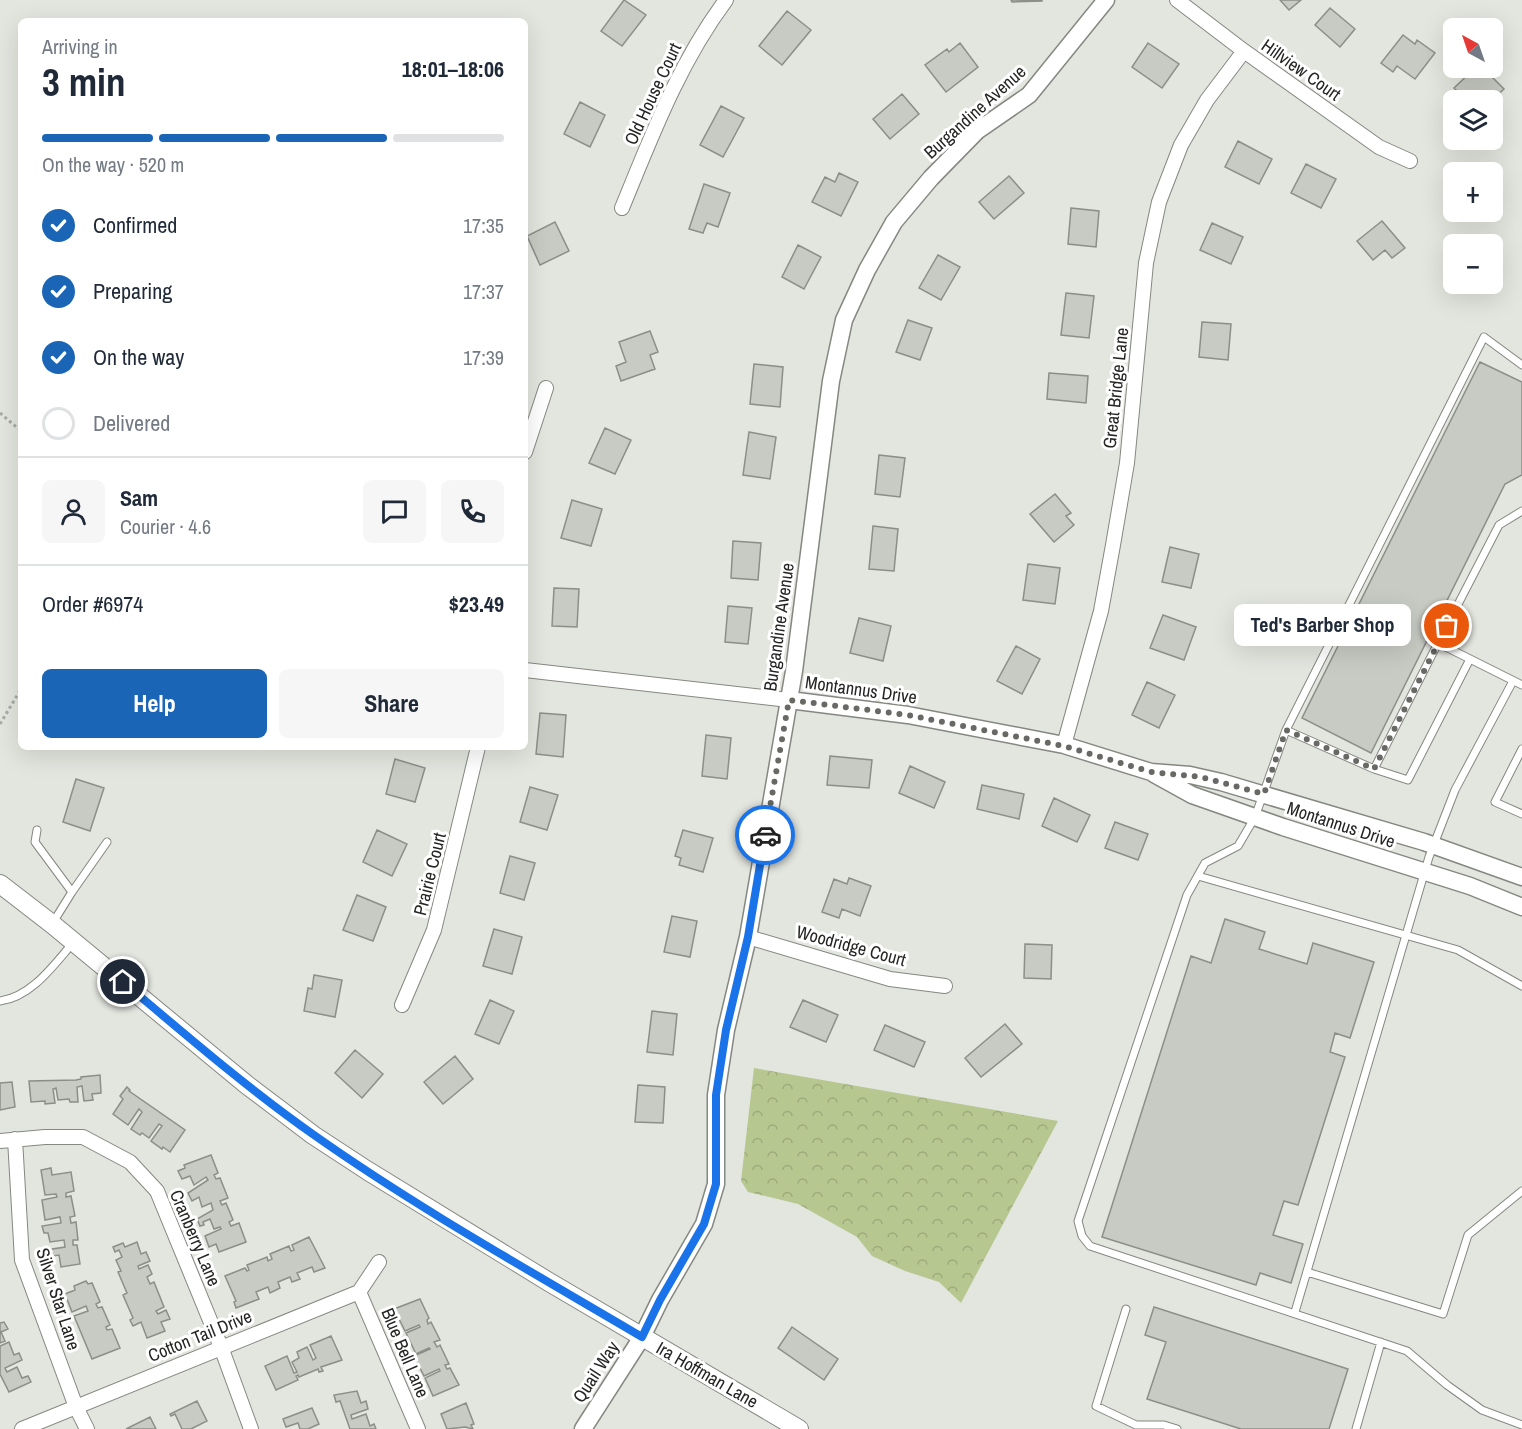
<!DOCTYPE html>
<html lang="en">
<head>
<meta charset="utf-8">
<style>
  body { margin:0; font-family:"Archivo Narrow",sans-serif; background:#f6f6f7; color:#1f2937; height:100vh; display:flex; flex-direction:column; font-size:22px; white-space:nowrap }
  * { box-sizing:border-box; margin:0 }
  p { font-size:20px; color:#747a83 }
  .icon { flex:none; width:33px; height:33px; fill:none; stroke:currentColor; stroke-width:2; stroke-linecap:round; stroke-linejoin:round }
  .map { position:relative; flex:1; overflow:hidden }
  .panel { position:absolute; left:18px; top:18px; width:510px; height:732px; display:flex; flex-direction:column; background:#fff; border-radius:9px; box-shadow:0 6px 24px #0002 }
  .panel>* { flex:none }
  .needle { width:39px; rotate:320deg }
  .fabs { position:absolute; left:1443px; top:18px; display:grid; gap:12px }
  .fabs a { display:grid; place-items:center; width:60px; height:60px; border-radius:9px; background:#fff; box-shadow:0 6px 24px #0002; font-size:30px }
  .pin { position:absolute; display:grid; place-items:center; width:51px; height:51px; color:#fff; margin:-26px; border:3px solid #fff; border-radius:50%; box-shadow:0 2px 6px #0007 }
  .courier { position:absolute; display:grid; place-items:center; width:60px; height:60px; margin:-30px; border:4px solid #1a73e8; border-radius:50%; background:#fff; color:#222; box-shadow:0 2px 8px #0007 }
  .bubble { position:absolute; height:42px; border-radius:9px; background:#fff; box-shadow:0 6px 24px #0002; font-size:20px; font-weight:700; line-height:42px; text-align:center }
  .summary em { font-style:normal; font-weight:700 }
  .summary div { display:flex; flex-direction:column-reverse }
  .summary { display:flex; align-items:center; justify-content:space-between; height:102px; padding:0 24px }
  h1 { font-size:39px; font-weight:700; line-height:45px }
  .bar { display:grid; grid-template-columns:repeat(4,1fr); gap:9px 6px; align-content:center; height:72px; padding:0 24px }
  .bar i { height:8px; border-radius:4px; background:#e0e1e3 }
  .bar .on { background:#1a65b5 }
  .bar p { grid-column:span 4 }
  .line { display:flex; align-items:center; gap:15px; padding:0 24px; border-top:2px solid #e0e1e3 }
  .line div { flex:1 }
  .round { display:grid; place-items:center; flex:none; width:63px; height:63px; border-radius:9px; background:#f6f6f7 }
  ol { padding:0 24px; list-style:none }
  li { display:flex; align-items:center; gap:18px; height:66px }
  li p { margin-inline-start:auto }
  li .icon { padding:6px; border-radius:50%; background:#1a65b5; color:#fff; stroke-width:4 }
  li:last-child { color:#747a83 }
  li i { width:33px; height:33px; border:3px solid #e0e1e3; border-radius:50% }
  .button { display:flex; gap:12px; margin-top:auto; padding:12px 24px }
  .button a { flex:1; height:69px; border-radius:9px; background:#1a65b5; color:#fff; font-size:24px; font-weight:700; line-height:69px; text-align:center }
  .button a+a { background:#f6f6f7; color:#1f2937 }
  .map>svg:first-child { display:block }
  .forest { fill:url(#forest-crowns) }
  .building { fill:#c8cac4; stroke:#8c8e88; stroke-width:1.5 }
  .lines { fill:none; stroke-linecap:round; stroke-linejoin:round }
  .service-casing { stroke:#858781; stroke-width:9 }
  .minor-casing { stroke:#858781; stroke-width:16 }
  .tertiary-casing { stroke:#858781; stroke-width:19 }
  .secondary-casing { stroke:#858781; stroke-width:20 }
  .path { stroke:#a9aba6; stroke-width:3; stroke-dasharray:3 3; stroke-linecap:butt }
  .service { stroke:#fff; stroke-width:7 }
  .minor { stroke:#fff; stroke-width:14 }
  .tertiary { stroke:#fff; stroke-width:16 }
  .secondary { stroke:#fff; stroke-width:18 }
  .done { stroke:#686965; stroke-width:6; stroke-dasharray:0 10.8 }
  .route { stroke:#1a73e8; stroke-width:8 }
  .labels { text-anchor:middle; stroke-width:6; stroke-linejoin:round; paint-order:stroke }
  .street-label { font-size:18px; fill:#252624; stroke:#fff }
</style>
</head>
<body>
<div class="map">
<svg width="1522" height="1429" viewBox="0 0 1522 1429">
  <defs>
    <pattern id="forest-crowns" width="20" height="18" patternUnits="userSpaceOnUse" patternTransform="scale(1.5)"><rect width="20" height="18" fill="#b7c790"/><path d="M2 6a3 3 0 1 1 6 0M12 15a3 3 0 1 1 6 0" fill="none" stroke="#9dab7c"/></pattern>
  </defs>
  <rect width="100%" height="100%" fill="#e3e5df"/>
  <path class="forest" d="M754,1068L1058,1121L961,1303L939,1282L905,1271L872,1256L857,1237L798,1204L748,1192L741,1181Z"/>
  <path class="building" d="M624,0L646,15L622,46L601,31Z
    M1011,0H1042V1L1012,2Z
    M1280,0H1301L1289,10Z
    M1330,8L1355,29L1340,47L1315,25Z
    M787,11L811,30L782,65L759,46Z
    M1403,35L1415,44L1417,40L1435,53L1415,79L1397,66L1393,72L1381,63Z
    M960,43L978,67L946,92L925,65L947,49L949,52Z
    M1148,43L1179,64L1162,88L1132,67Z
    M1475,68H1483L1504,89L1492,100H1466L1454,88Z
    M902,94L919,114L890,139L873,119Z
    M580,102L605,115L590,147L564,134Z
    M721,106L744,118L723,157L700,145Z
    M1238,141L1272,159L1259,184L1225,167Z
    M1306,164L1336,179L1321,208L1291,193Z
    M839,173L858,182L841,216L812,202L825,177L835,182Z
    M1009,176L1024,193L994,219L979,202Z
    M704,184L730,193L718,227L707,223L703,233L689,229Z
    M1071,208L1099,211L1096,247L1068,244Z
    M1382,221L1405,248L1392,258L1385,250L1373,260L1357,241Z
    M555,222L569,251L540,265L527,236Z
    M1212,223L1243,237L1231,264L1200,250Z
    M798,245L821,257L804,289L782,277Z
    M938,255L960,267L941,300L919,288Z
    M1066,293L1094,296L1089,338L1061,335Z
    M908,320L932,328L920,360L896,352Z
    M1202,322L1231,324L1228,360L1199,357Z
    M650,331L658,352L650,355L655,369L621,381L616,366L626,362L619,342Z
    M1480,362L1522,382V475L1505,484L1371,753L1302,718Z
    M754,364L783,367L780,407L750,404Z
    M1049,373L1088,376L1086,403L1047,399Z
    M605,428L631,440L615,474L589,463Z
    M749,432L776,437L770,479L743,475Z
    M879,455L905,458L900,497L875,494Z
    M1055,494L1071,513L1066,516L1074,525L1054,542L1030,514Z
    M572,500L602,509L591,546L561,538Z
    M873,526L898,529L894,571L869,569Z
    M733,541L761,543L758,580L731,578Z
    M1170,547L1199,554L1191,588L1162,582Z
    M1028,564L1060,568L1055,604L1023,600Z
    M554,588L579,589L577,627L552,626Z
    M728,606L752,608L748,644L725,642Z
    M1163,615L1196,627L1184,660L1150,648Z
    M859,618L891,626L883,661L850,653Z
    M1016,646L1040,659L1022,694L997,681Z
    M1147,682L1175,695L1159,728L1132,715Z
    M540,713L566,715L563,757L536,754Z
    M706,735L731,738L727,779L702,776Z
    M830,756L872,760L869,788L827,785Z
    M395,759L425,768L415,802L386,794Z
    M910,766L945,782L934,808L899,793Z
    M76,779L104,788L90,831L63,822Z
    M982,785L1024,794L1019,819L977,809Z
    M530,787L558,795L547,830L520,822Z
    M1054,798L1090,815L1077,842L1042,826Z
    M1115,822L1148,834L1138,860L1105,848Z
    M377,830L407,844L392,876L363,862Z
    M683,830L713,838L703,872L679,865L681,858L675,856Z
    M510,856L535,863L524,900L500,893Z
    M849,878L871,886L860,916L842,909L839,918L822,912L834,879L847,884Z
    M357,895L386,907L373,941L343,930Z
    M672,916L697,921L690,957L664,952Z
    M1225,919L1265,932L1259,949L1307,964L1313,943L1374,962L1350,1038L1335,1033L1330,1052L1345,1057L1298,1205L1284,1201L1273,1235L1303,1244L1291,1283L1260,1273L1256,1285L1102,1237L1191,956L1211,963Z
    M494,929L522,937L512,974L483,966Z
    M1025,944L1052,945L1051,979L1024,978Z
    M314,975L342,980L335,1017L304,1011L308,988L312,989Z
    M490,1000L514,1011L499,1044L475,1034Z
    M803,1000L838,1015L826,1042L790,1027Z
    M652,1011L677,1014L673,1055L647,1052Z
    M1005,1024L1022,1044L981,1077L965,1058Z
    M885,1025L925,1042L914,1067L874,1050Z
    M355,1050L383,1074L362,1098L335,1073Z
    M455,1056L473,1079L443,1104L424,1082Z
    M100,1075L101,1093L92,1094L93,1100L84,1101L82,1086L77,1087L78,1102H70L69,1099L58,1100L56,1088L53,1089L55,1103L45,1104V1101L31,1102L29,1081L76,1080L81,1079V1077Z
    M12,1082L15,1107L0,1110V1083Z
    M638,1085L665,1087L663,1123L635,1122Z
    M127,1087L130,1090L129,1091L185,1130L170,1152L163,1147L162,1149L151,1141L162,1126L159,1124L149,1138L142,1133L140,1135L131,1129L142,1112L139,1109L128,1125L113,1114L123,1099L120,1096Z
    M211,1155L218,1173L214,1175L216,1179L220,1178L228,1198L220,1201L222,1205L226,1203L233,1220L229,1222L231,1226L239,1223L246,1242L219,1252L216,1244L209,1247L205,1236L221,1229L220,1227L214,1229L210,1219L203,1222L204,1225L200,1226L197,1219L213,1210L211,1203L202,1207L199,1197L192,1201L188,1193L208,1180L206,1177L194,1185L190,1176L182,1179L178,1171L185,1168L184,1165Z
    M51,1168L52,1175L71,1172L74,1191L66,1193V1197L71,1196L75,1216L70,1217L71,1223L76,1222L78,1240H73V1245H77L80,1264L61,1267L59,1255L47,1257L46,1250L65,1247L64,1240L50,1242L48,1233H44L42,1226L61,1223L60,1217L45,1220L42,1200L57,1197L56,1194L45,1195L41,1170Z
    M309,1237L325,1268L314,1272L312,1267L297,1273L300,1279L292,1282L290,1277L278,1282L280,1288L270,1293L268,1287L256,1292L259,1299L236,1308L234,1302L236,1301L225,1276L245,1268L247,1271L249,1270L247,1265L267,1257L268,1261L272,1259L270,1254L289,1246L291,1251L294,1250L292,1245Z
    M137,1242L141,1254L146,1252L150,1261L138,1266L139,1269L148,1265L152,1274L147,1277L150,1284L154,1282L164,1307L156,1311L158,1314L166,1310L170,1319L161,1322L165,1331L147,1338L141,1322L133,1326L130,1320L133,1318L123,1295L127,1293L118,1272L121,1271L116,1260L122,1257L119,1250L115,1252L113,1247L123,1243L125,1247Z
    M86,1281L88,1284L92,1283L100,1302L96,1304L98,1308L102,1307L110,1325L106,1327L107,1330L112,1329L120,1348L92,1359L74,1316L88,1311L86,1306L72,1312L65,1294L75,1290L74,1286Z
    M420,1299L429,1318L427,1320L428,1324L431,1322L440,1340L434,1342L437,1347L440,1345L449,1364L445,1365L447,1369L450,1368L459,1385L433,1396L425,1378L440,1371L439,1369L424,1376L414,1356L430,1349L429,1348L416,1354L406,1333L420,1327L419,1325L405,1331L394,1309Z
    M1154,1307L1348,1369L1329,1429H1241L1147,1399L1166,1342L1145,1335Z
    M4,1322L8,1329L1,1332L5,1341L0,1343V1323Z
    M792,1327L838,1359L824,1380L778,1348Z
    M331,1336L342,1360L321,1367L323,1371L319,1372L318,1369L299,1377L298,1375L296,1376L298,1380L276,1390L265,1366L287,1356L294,1373L297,1372L292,1362L299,1358L297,1352L307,1347L313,1360L316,1358L310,1345Z
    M9,1342L14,1355L19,1353L22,1360L5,1368L7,1372L17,1367L22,1378L28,1376L31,1382L9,1392L0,1374V1346Z
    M357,1391L361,1403L366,1401L368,1409L351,1415L352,1419L366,1414L370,1426L374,1424L376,1429H350L340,1401L336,1402L334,1395Z
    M197,1401L207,1421L191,1429H182L175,1414L171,1416L170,1414Z
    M466,1403L474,1424L471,1425L473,1429L465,1427L447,1429L441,1414Z
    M312,1408L319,1424L308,1429H300L298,1423L286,1427L283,1419Z
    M150,1417L156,1429H126Z"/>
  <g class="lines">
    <defs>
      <path id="service" d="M1438,643L1499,525L1522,511
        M1522,685L1438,643L1374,769L1286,730L1255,817L1238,846L1205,863L1187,895L1078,1221L1082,1236L1090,1246L1407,1351L1447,1385L1482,1410L1522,1425
        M1286,730L1484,337L1522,365
        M1522,749L1495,802L1522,814
        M1374,769L1408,780L1470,659
        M37,830L35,842L72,892L52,924
        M1198,876L1458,950L1522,986
        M72,892L107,842
        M0,1001C31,997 53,966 72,944
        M1307,1272L1443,1314L1468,1235L1522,1191
        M1126,1309L1096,1406L1136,1425H1164L1177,1429
        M1295,1312L1429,857L1455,790L1513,681
        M1356,1429L1381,1342"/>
      <path id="minor" d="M1177,0L1244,51L1379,147L1410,161
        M622,208C652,135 679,63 726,0
        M525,452L546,388
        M525,670L789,700
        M1064,745L1101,611L1113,545L1127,463L1146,263L1159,202L1181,145L1207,100L1244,51
        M748,937L890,979L945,986
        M402,1005L434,930L478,747
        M15,1139L22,1260L76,1407L87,1429
        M0,1141L45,1137H83L130,1162L157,1191L221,1347L251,1429
        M359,1292L418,1429
        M22,1429L359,1292L379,1262"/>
      <path id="tertiary" d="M789,700L908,715L1064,745L1151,772L1190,775L1221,782L1424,842L1522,877
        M1154,774L1192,795L1283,827L1470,886L1522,907
        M583,1429L642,1337L660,1300L704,1224L716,1184V1095L726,1030L748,937L794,671L831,381L844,320L867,270L894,222L931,178L977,131L1029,95L1106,0"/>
      <path id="secondary" d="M0,884L52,924L247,1085L313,1135L368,1171L549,1282L799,1429"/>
    </defs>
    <use href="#service" class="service-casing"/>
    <use href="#minor" class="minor-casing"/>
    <use href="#tertiary" class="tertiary-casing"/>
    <use href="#secondary" class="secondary-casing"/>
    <path class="path" d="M0,413L21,431
      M0,724L21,689"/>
    <use href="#service" class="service"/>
    <use href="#minor" class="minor"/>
    <use href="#tertiary" class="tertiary"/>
    <use href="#secondary" class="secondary"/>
  </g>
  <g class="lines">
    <path class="done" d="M765,835L789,700L908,715L1064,746L1151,772L1201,777L1264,794L1286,730L1374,769L1447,626"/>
    <path class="route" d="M123,982C186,1035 247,1088 314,1135C419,1209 532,1272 642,1337L660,1300L704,1224L716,1184V1095L726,1030L748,937L765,835"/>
  </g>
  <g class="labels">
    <g class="street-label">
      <text transform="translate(1301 70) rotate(35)" y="6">Hillview Court</text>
      <text transform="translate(653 94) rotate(-65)" y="6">Old House Court</text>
      <text transform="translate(975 112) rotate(-42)" y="6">Burgandine Avenue</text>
      <text transform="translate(1116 388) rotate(-84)" y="6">Great Bridge Lane</text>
      <text transform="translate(779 627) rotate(-82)" y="6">Burgandine Avenue</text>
      <text transform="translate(861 690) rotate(8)" y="6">Montannus Drive</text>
      <text transform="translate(1341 825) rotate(18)" y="6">Montannus Drive</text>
      <text transform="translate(430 874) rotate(-76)" y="6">Prairie Court</text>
      <text transform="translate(851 946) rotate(15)" y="6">Woodridge Court</text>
      <text transform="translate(195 1238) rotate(67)" y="6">Cranberry Lane</text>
      <text transform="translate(58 1299) rotate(72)" y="6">Silver Star Lane</text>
      <text transform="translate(200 1336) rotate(-22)" y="6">Cotton Tail Drive</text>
      <text transform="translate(405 1353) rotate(67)" y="6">Blue Bell Lane</text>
      <text transform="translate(596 1372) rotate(-57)" y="6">Quail Way</text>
      <text transform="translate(707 1375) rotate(30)" y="6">Ira Hoffman Lane</text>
    </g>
  </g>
</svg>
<div class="fabs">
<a><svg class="needle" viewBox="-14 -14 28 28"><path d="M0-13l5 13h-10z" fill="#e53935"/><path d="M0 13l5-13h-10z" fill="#747a83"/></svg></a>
<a><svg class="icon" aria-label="layers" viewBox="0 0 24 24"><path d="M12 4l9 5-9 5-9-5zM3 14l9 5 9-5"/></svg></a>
<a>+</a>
<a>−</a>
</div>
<div class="pin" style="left:1447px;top:626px;background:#ea580c"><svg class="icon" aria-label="bag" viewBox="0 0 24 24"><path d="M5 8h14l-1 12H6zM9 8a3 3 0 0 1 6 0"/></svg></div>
<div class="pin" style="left:123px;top:982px;background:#1f2937"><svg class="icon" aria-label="home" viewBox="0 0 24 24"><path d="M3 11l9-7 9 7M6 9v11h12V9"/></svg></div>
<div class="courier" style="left:765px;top:835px"><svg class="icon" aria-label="car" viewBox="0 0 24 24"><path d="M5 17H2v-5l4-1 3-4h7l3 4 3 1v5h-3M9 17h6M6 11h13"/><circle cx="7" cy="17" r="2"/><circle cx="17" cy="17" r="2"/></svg></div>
<div class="bubble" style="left:1234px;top:604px;width:177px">Ted's Barber Shop</div>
<section class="panel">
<div class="summary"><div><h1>3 min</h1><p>Arriving in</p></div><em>18:01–18:06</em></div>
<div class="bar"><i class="on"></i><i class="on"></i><i class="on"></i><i></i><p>On the way · 520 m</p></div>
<ol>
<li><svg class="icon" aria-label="check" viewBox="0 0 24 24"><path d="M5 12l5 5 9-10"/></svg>Confirmed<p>17:35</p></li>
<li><svg class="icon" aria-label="check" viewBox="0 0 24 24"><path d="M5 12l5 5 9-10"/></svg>Preparing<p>17:37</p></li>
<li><svg class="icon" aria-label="check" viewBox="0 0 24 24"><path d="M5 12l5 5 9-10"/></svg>On the way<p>17:39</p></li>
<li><i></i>Delivered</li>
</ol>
<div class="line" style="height:108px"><a class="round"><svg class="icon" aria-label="person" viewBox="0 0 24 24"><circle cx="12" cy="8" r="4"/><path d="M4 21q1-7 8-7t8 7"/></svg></a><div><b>Sam</b><p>Courier · 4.6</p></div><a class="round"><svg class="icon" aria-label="chat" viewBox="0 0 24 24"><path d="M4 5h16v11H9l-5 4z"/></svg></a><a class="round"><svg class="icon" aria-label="phone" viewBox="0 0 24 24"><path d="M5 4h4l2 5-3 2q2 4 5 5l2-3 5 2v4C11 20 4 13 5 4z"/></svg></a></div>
<div class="line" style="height:78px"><div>Order #6974</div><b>$23.49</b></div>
<div class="button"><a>Help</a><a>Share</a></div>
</section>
</div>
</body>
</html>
